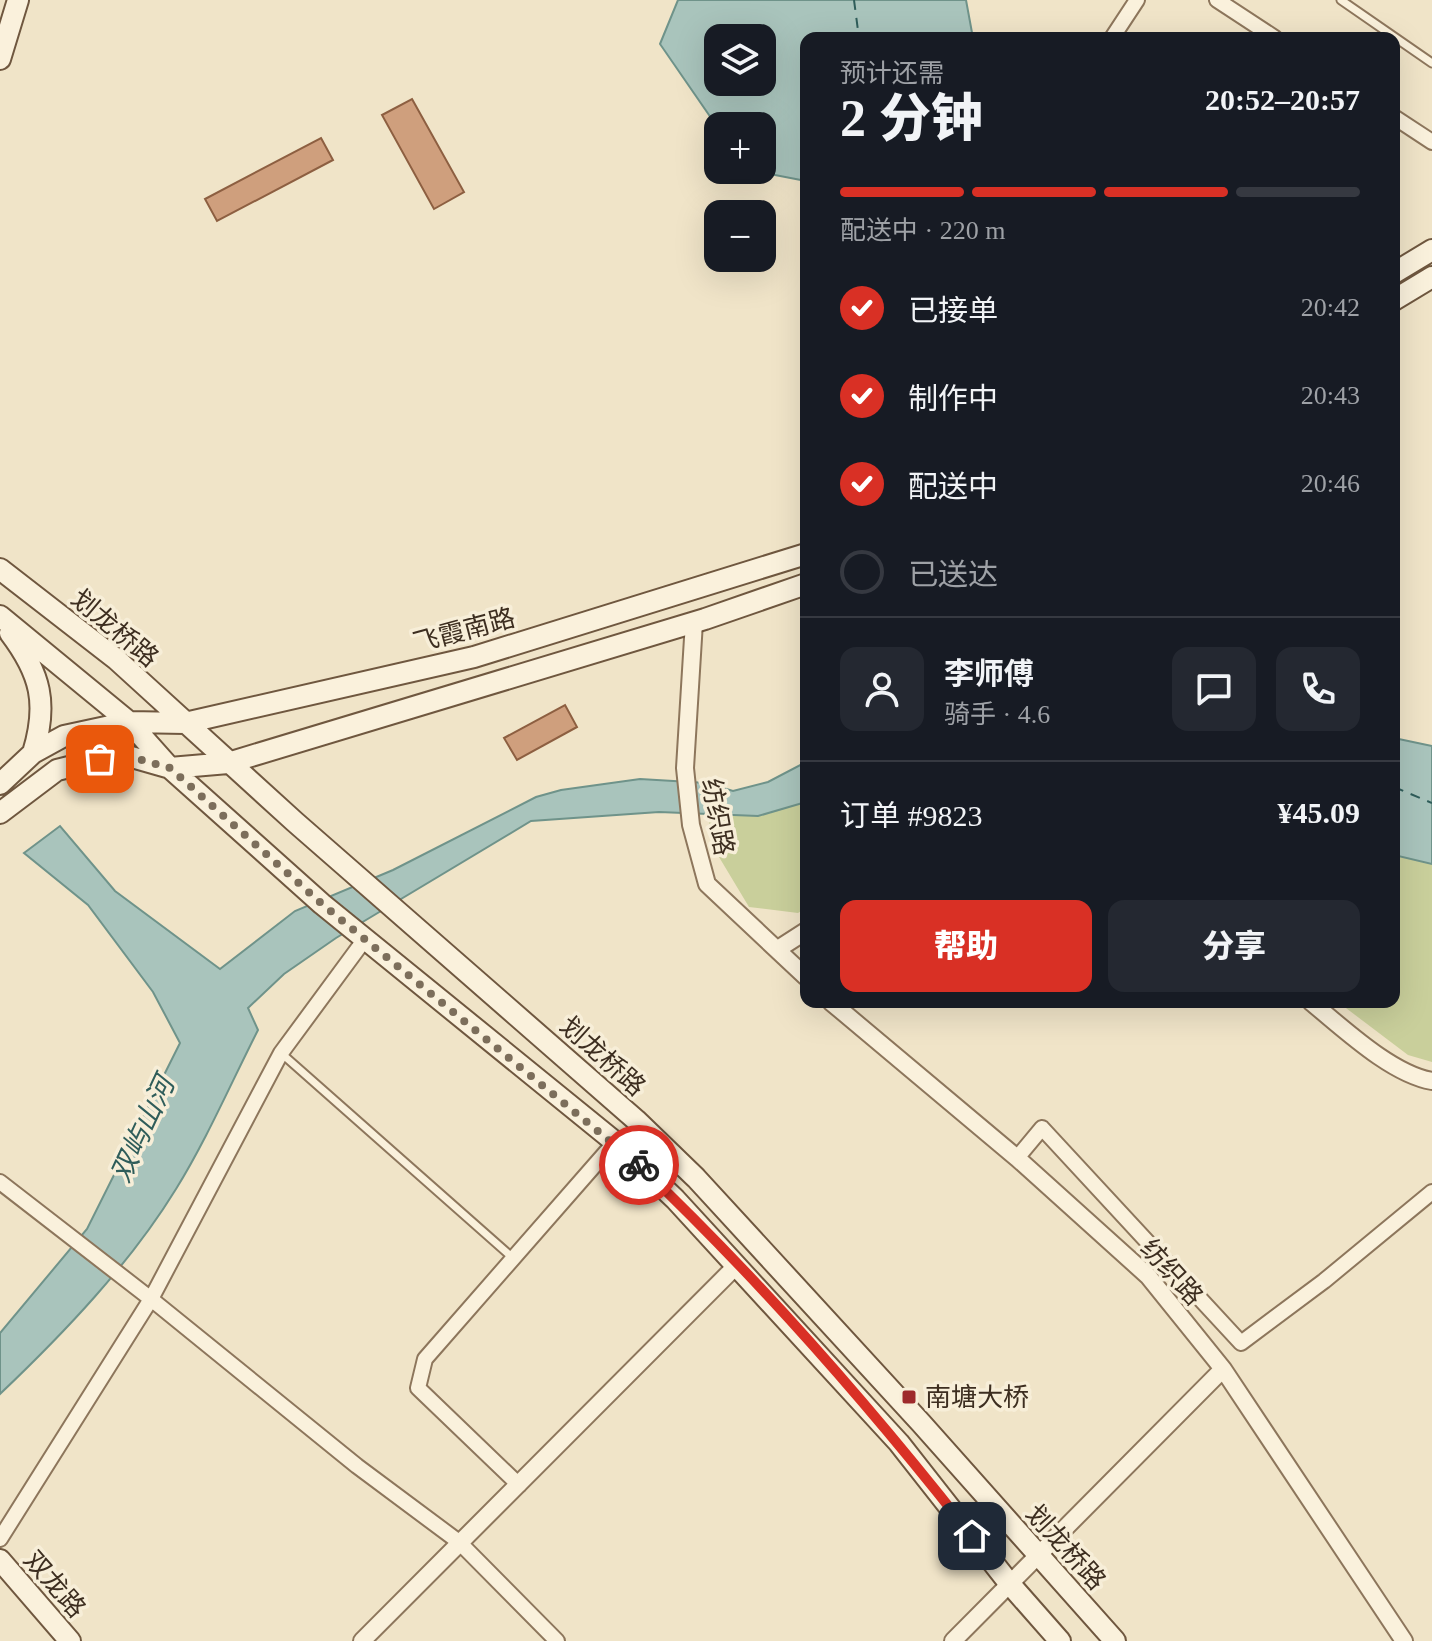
<!DOCTYPE html>
<html lang="zh">
<head>
<meta charset="utf-8">
<style>
  body { margin:0; font-family:"Times New Roman","Noto Sans SC",serif; background:#242831; color:#f1f3f6; height:100vh; display:flex; flex-direction:column; font-size:30px; white-space:nowrap }
  * { box-sizing:border-box; margin:0 }
  p { font-size:26px; color:#9ea1a6 }
  .icon { flex:none; width:44px; height:44px; fill:none; stroke:currentColor; stroke-width:2; stroke-linecap:round; stroke-linejoin:round }
  .map { position:relative; flex:1; overflow:hidden }
  .details { position:absolute; left:800px; top:32px; width:600px; height:976px; display:flex; flex-direction:column; background:#171b24; border-radius:16px; box-shadow:0 8px 32px #0002 }
  .details>* { flex:none }
  .buttons { position:absolute; left:704px; top:24px; display:grid; gap:16px }
  .buttons a { display:grid; place-items:center; width:72px; height:72px; border-radius:16px; background:#171b24; box-shadow:0 8px 32px #0002; font-size:40px }
  .pin { position:absolute; display:grid; place-items:center; width:68px; height:68px; color:#fff; margin:-34px; border-radius:16px; box-shadow:0 4px 12px #0006 }
  .courier { position:absolute; display:grid; place-items:center; width:80px; height:80px; margin:-40px; border:6px solid #d93025; border-radius:50%; background:#fff; color:#222; box-shadow:0 2px 10px #0007 }
  .summary em { font-style:normal; font-weight:800 }
  .summary div { display:flex; flex-direction:column-reverse }
  .summary { display:flex; align-items:center; justify-content:space-between; height:136px; padding:0 40px }
  h1 { font-size:52px; font-weight:800; line-height:60px }
  .bar { display:grid; grid-template-columns:repeat(4,1fr); gap:12px 8px; align-content:center; height:96px; padding:0 40px }
  .bar i { height:10px; border-radius:6px; background:#363941 }
  .bar .selected { background:#d93025 }
  .bar p { grid-column:span 4 }
  .line { display:flex; align-items:center; gap:20px; padding:0 40px; border-top:2px solid #363941 }
  .line div { flex:1 }
  .round { display:grid; place-items:center; flex:none; width:84px; height:84px; border-radius:16px; background:#242831 }
  ol { padding:0 40px; list-style:none }
  li { display:flex; align-items:center; gap:24px; height:88px }
  li p { margin-inline-start:auto }
  li .icon { padding:8px; border-radius:50%; background:#d93025; color:#fff; stroke-width:4 }
  li:last-child { color:#9ea1a6 }
  li i { width:44px; height:44px; border:4px solid #363941; border-radius:50% }
  .button { display:flex; gap:16px; margin-top:auto; padding:16px 40px }
  .button a { flex:1; height:92px; border-radius:16px; background:#d93025; color:#fff; font-size:32px; font-weight:800; line-height:92px; text-align:center }
  .button a+a { background:#242831; color:#f1f3f6 }
  .map>svg:first-child { display:block }
  .green { fill:#c9cf9b }
  .water { fill:#a9c4bc; stroke:#6f938a; stroke-width:2; fill-rule:evenodd }
  .lines { fill:none; stroke-linecap:round; stroke-linejoin:round }
  .ferry { stroke:#2f5d5a; stroke-width:2; stroke-dasharray:10 8; stroke-linecap:butt }
  .building { fill:#cf9f7d; stroke:#8d5f41; stroke-width:2 }
  .service-casing { stroke:#8d765c; stroke-width:11 }
  .minor-casing { stroke:#8d765c; stroke-width:18 }
  .tertiary-casing { stroke:#8d765c; stroke-width:20 }
  .secondary-casing { stroke:#6f573f; stroke-width:24 }
  .service { stroke:#faf1dc; stroke-width:7 }
  .minor { stroke:#faf1dc; stroke-width:14 }
  .tertiary { stroke:#faf1dc; stroke-width:16 }
  .secondary { stroke:#faf1dc; stroke-width:20 }
  .done { stroke:#7c6e5b; stroke-width:8; stroke-dasharray:0 14.4 }
  .route { stroke:#d93025; stroke-width:10 }
  .poi-dot { fill:#9e2a2b; stroke:#f7eed8; stroke-width:3 }
  .labels { text-anchor:middle; stroke-width:7; stroke-linejoin:round; paint-order:stroke }
  .street-label { font-size:26px; fill:#3d2e20; stroke:#f7eed8 }
  .poi-label { font-size:26px; fill:#3d2e20; stroke:#f7eed8; text-anchor:start }
  .water-label { font-size:28px; font-style:italic; fill:#2f5d5a; stroke:#f7eed8 }
</style>
</head>
<body>
<div class="map">
<svg width="1432" height="1641" viewBox="0 0 1432 1641">
  <rect width="100%" height="100%" fill="#f0e4c8"/>
  <path class="green" d="M806,802V908L798,913L749,907L713,847L708,815L758,816Z
    M1394,855L1432,864V1062L1408,1055L1338,1002H1394Z"/>
  <path class="water" d="M678,0H966L973,38H806V181L749,170H762V126L718,128L660,44ZM762,38V82H718V38Z
    M1394,738L1432,746V864L1394,855Z
    M806,762V802L758,816L659,812L531,821L336,938L284,974L248,1008L258,1030C231,1083 207,1139 176,1189C130,1264 64,1333 0,1394V1333L87,1229L180,1043L153,992L88,905L24,853L60,826L115,891L220,969L295,911L393,870L536,797L561,790L640,779L707,783L733,791L768,782Z"/>
  <g class="lines">
    <path class="ferry" d="M854,0L859,38
      M1394,787L1432,803"/>
  </g>
  <path class="building" d="M412,99L464,192L434,209L382,115Z
    M321,138L333,160L217,221L205,199Z
    M565,705L577,727L517,760L504,738Z"/>
  <g class="lines">
    <defs>
      <path id="service" d="M1341,0L1432,63
        M281,1053L513,1258"/>
      <path id="minor" d="M1217,0L1275,38
        M1112,38L1137,0
        M1394,117L1432,142
        M1017,1158L1042,1128L1241,1343L1324,1281L1432,1192
        M0,1182L151,1299L357,1466L459,1542L557,1641
        M519,1485L418,1388L425,1359L615,1142
        M0,1539L151,1299L281,1053L365,939"/>
      <path id="tertiary" d="M694,622L685,768L691,825L707,884L806,977
        M778,949L806,931
        M831,1002L1017,1158L1148,1276L1223,1369L1404,1641
        M1311,1002C1343,1028 1391,1074 1432,1081
        M362,1641L737,1265
        M953,1641L1223,1369"/>
      <path id="secondary" d="M0,59L18,0
        M1394,273L1432,250
        M1394,300L1432,277
        M0,569L116,659L295,822L636,1120L696,1178L921,1423L1115,1641
        M0,616L129,722L170,768L322,904L615,1142L675,1199L899,1443L1009,1583L1060,1641
        M10,633C41,674 48,704 33,753
        M0,784L33,753L64,736L129,722L185,723L474,657L806,554
        M0,813L57,770L121,754L170,768L228,763L705,619L806,584
        M0,1560L70,1641"/>
    </defs>
    <use href="#service" class="service-casing"/>
    <use href="#minor" class="minor-casing"/>
    <use href="#tertiary" class="tertiary-casing"/>
    <use href="#secondary" class="secondary-casing"/>
    <use href="#service" class="service"/>
    <use href="#minor" class="minor"/>
    <use href="#tertiary" class="tertiary"/>
    <use href="#secondary" class="secondary"/>
  </g>
  <g class="lines">
    <path class="done" d="M100,759L121,754L170,768L322,904L639,1165"/>
    <path class="route" d="M639,1165C759,1279 870,1406 972,1536"/>
  </g>
  <rect class="poi-dot" x="901" y="1389" width="16" height="16" rx="4"/>
  <g class="labels">
    <g class="street-label">
      <text transform="translate(115 628) rotate(40)" y="9">划龙桥路</text>
      <text transform="translate(464 630) rotate(-15)" y="9">飞霞南路</text>
      <text transform="translate(718 817) rotate(80)" y="9">纺织路</text>
      <text transform="translate(603 1056) rotate(42)" y="9">划龙桥路</text>
      <text transform="translate(1172 1272) rotate(48)" y="9">纺织路</text>
      <text transform="translate(1066 1547) rotate(48)" y="9">划龙桥路</text>
      <text transform="translate(55 1584) rotate(49)" y="9">双龙路</text>
    </g>
    <g class="poi-label">
      <text x="925" y="1406">南塘大桥</text>
    </g>
    <g class="water-label">
      <text transform="translate(142 1129) rotate(-65)" y="10">双屿山河</text>
    </g>
  </g>
</svg>
<div class="buttons">
<a><svg class="icon" aria-label="layers" viewBox="0 0 24 24"><path d="M12 4l9 5-9 5-9-5zM3 14l9 5 9-5"/></svg></a>
<a>+</a>
<a>−</a>
</div>
<div class="pin" style="left:100px;top:759px;background:#ea580c"><svg class="icon" aria-label="bag" viewBox="0 0 24 24"><path d="M5 8h14l-1 12H6zM9 8a3 3 0 0 1 6 0"/></svg></div>
<div class="pin" style="left:972px;top:1536px;background:#1f2937"><svg class="icon" aria-label="home" viewBox="0 0 24 24"><path d="M3 11l9-7 9 7M6 9v11h12V9"/></svg></div>
<div class="courier" style="left:639px;top:1165px"><svg class="icon" aria-label="bike" viewBox="0 0 24 24"><circle cx="6" cy="16" r="4"/><circle cx="18" cy="16" r="4"/><path d="M6 16l4-8h5l3 8M10 8l3 8H6M13 5h3"/></svg></div>
<section class="details">
<div class="summary"><div><h1>2 分钟</h1><p>预计还需</p></div><em>20:52–20:57</em></div>
<div class="bar"><i class="selected"></i><i class="selected"></i><i class="selected"></i><i></i><p>配送中 · 220 m</p></div>
<ol>
<li><svg class="icon" aria-label="check" viewBox="0 0 24 24"><path d="M5 12l5 5 9-10"/></svg>已接单<p>20:42</p></li>
<li><svg class="icon" aria-label="check" viewBox="0 0 24 24"><path d="M5 12l5 5 9-10"/></svg>制作中<p>20:43</p></li>
<li><svg class="icon" aria-label="check" viewBox="0 0 24 24"><path d="M5 12l5 5 9-10"/></svg>配送中<p>20:46</p></li>
<li><i></i>已送达</li>
</ol>
<div class="line" style="height:144px"><a class="round"><svg class="icon" aria-label="person" viewBox="0 0 24 24"><circle cx="12" cy="8" r="4"/><path d="M4 21q1-7 8-7t8 7"/></svg></a><div><b>李师傅</b><p>骑手 · 4.6</p></div><a class="round"><svg class="icon" aria-label="chat" viewBox="0 0 24 24"><path d="M4 5h16v11H9l-5 4z"/></svg></a><a class="round"><svg class="icon" aria-label="phone" viewBox="0 0 24 24"><path d="M5 4h4l2 5-3 2q2 4 5 5l2-3 5 2v4C11 20 4 13 5 4z"/></svg></a></div>
<div class="line" style="height:104px"><div>订单 #9823</div><b>¥45.09</b></div>
<div class="button"><a>帮助</a><a>分享</a></div>
</section>
</div>
</body>
</html>
